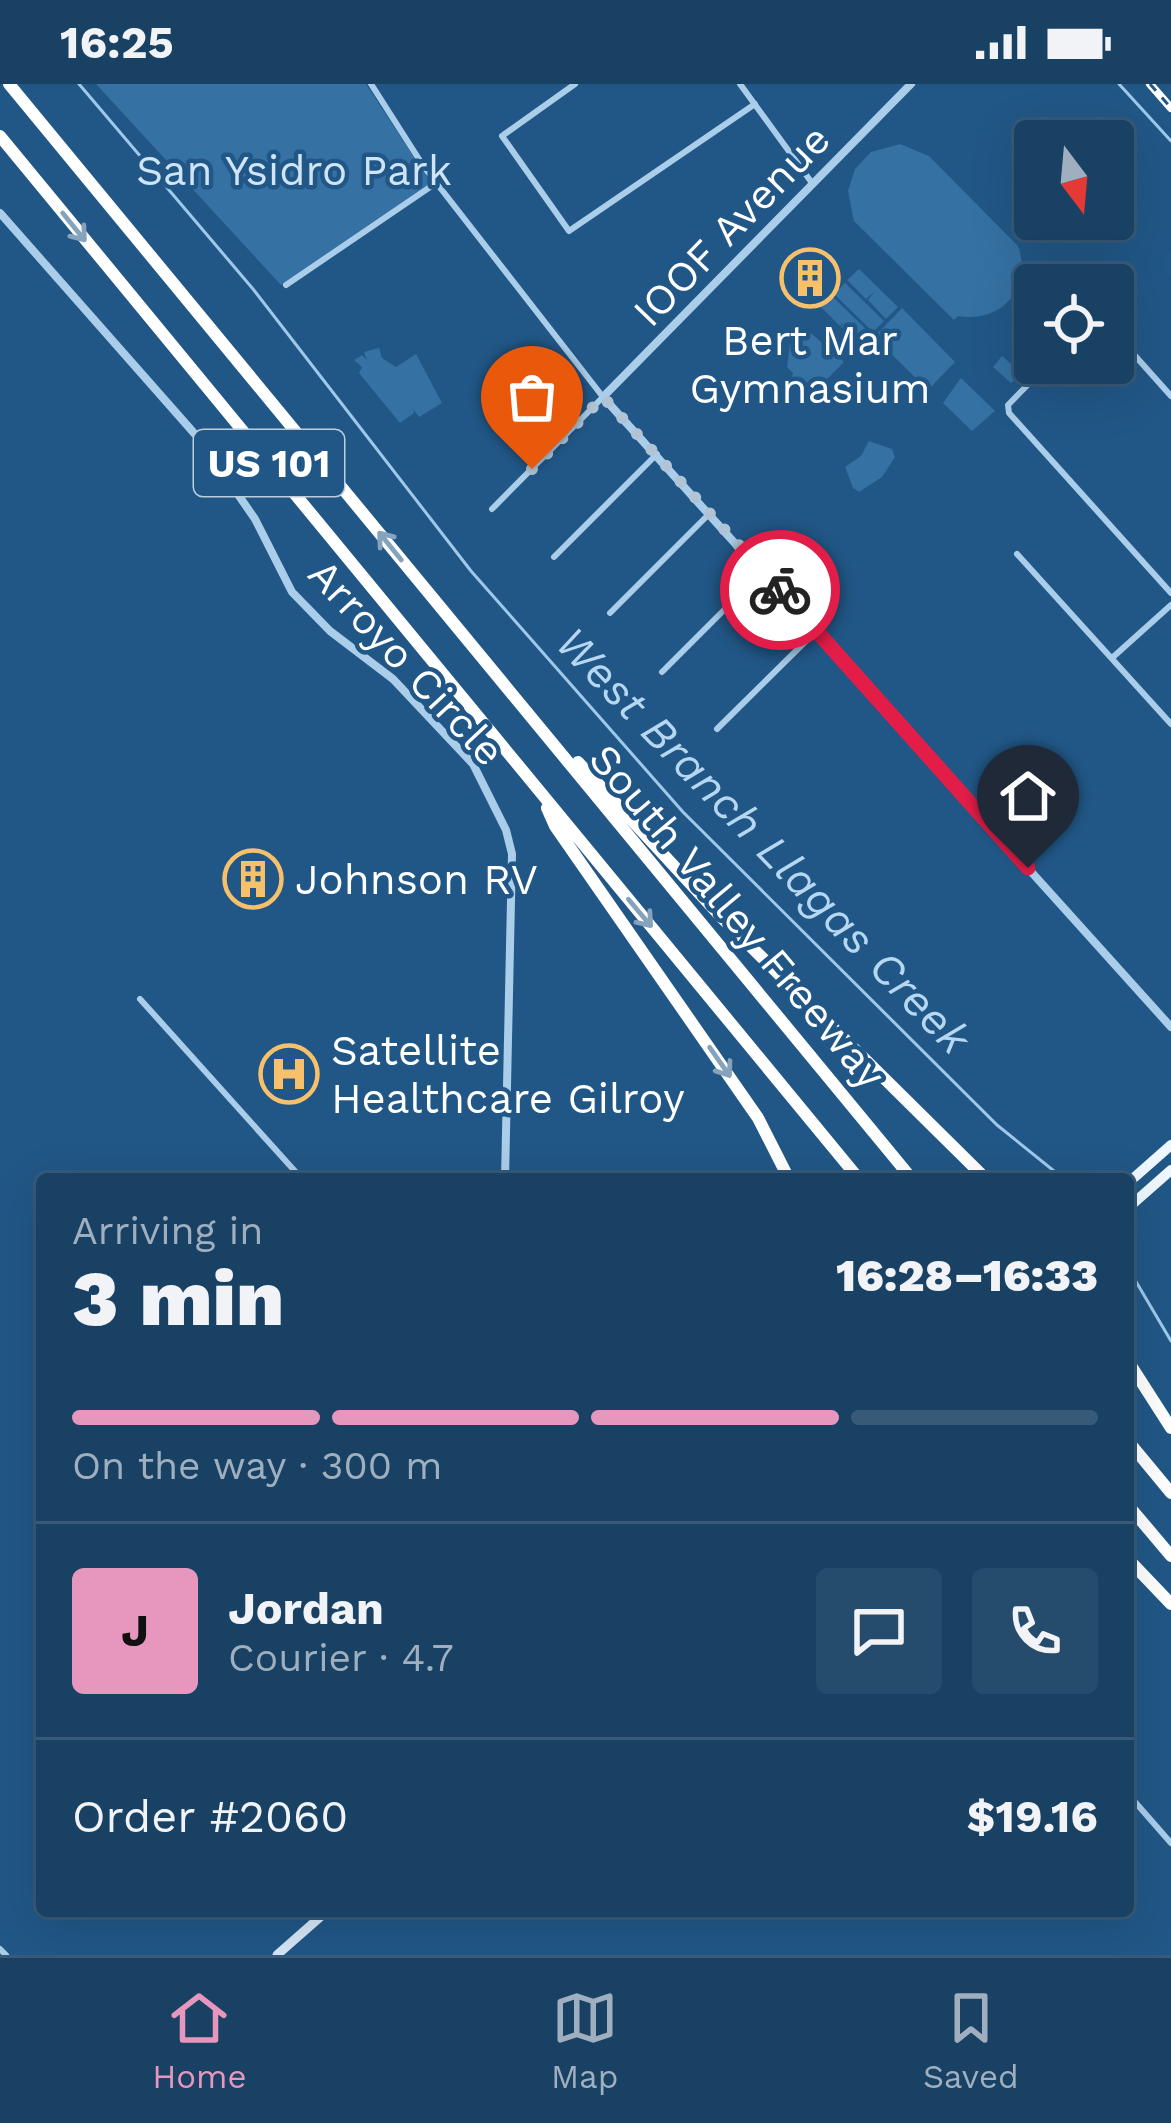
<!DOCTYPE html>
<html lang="en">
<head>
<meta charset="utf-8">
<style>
  body { margin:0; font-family:"Work Sans",sans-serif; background:#264c6d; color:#f1f3f6; height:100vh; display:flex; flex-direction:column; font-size:45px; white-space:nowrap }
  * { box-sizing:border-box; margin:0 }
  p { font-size:39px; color:#9fafbf }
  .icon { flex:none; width:66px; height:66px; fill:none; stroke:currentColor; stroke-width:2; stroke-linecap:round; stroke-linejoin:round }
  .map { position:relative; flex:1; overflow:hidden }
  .panel { position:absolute; left:36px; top:1089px; width:1098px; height:744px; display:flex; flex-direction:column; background:#194164; border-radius:12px; box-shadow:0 12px 48px #0002,0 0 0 3px #375a78 }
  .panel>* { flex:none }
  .needle { width:78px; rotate:164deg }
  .tools { position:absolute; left:1014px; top:36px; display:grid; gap:24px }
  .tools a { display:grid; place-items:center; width:120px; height:120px; border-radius:12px; background:#194164; box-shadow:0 12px 48px #0002,0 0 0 3px #375a78; font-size:60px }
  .pin { position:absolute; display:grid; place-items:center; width:102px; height:102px; color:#fff; margin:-123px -51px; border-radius:50% 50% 50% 0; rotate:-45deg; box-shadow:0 0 12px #0007 }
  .pin .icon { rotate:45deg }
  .courier { position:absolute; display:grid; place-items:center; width:120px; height:120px; margin:-60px; border:9px solid #e11d48; border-radius:50%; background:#fff; color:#222; box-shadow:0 3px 15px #0007 }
  .headline em { font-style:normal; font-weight:800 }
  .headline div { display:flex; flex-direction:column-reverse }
  .headline { display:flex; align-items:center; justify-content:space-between; height:204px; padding:0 36px }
  h1 { font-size:78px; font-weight:800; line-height:90px }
  .bar { display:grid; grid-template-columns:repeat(4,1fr); gap:18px 12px; align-content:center; height:144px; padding:0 36px }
  .bar i { height:15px; border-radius:9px; background:#375a78 }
  .bar .selected { background:#e797bd }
  .bar p { grid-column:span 4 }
  .line { display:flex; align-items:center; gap:30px; padding:0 36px; border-top:3px solid #375a78 }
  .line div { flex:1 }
  .round { display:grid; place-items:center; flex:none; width:126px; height:126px; border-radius:12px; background:#264c6d }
  .status { display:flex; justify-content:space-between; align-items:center; height:84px; padding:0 60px; background:#194164; direction:ltr }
  .status svg { height:33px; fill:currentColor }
  .tabs { display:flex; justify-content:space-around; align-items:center; height:168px; border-top:3px solid #375a78; background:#194164; font-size:33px; color:#9fafbf }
  .tabs a { display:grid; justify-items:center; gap:6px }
  .tabs .selected { color:#e797bd }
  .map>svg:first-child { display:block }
  .green { fill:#3571a3 }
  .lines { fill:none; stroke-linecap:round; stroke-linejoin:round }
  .stream { stroke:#9ec9eb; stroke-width:3 }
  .minor { stroke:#aacdea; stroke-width:6 }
  .tertiary { stroke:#aacdea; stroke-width:8 }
  .secondary { stroke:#d5e7f8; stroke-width:9 }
  .primary { stroke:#eef6fe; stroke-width:10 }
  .motorway { stroke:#fff; stroke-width:12 }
  .rail-casing { stroke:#fff; stroke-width:8 }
  .rail { stroke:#215786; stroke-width:3; stroke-dasharray:9; stroke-linecap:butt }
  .oneway { stroke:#85a3bc }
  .done { stroke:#b1c4d5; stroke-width:12; stroke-dasharray:0 21.6 }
  .route { stroke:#e11d48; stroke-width:15 }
  .labels { text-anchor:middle; stroke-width:9; stroke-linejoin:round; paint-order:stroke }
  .shield { fill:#215786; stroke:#bccddb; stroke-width:3 }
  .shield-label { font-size:39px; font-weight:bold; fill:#fff }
  .park-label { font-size:42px; fill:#cfe5f7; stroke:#215786 }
  .street-label { font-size:42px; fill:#fff; stroke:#215786 }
  .poi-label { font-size:42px; fill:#fff; stroke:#215786; text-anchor:start }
  .water-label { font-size:45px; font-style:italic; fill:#b6d7f1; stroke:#215786 }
</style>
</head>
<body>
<div class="status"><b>16:25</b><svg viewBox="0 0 49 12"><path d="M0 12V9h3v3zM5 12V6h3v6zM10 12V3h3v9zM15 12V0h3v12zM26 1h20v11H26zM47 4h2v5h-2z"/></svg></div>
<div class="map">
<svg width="1171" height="1871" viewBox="0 0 1171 1871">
  <rect width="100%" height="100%" fill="#215786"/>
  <path class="green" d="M96,0H366L431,99L281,201Z
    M900,60L929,72L1018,162C1033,204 1002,239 958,232L954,236L854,137L848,107L855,85L871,68Z
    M859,185L898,223L886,235L868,216L874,208L866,215L847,196Z
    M845,199L884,237L873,248L834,210Z
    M832,212L871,250L860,262L841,243L844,239L840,242L821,223Z
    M902,224L955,278L928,306L874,253Z
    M805,244L844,278L813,309L802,308V301H795L791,295L793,289L787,283L790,260Z
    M379,264L382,274L396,283L416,270L442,319L419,333L413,325L414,329L400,339L359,289L362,283L354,276L362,271L367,276L364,268Z
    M1022,269L1032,281L1011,299L993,283L1002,272L1011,280Z
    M961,294L995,327L972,347L943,319Z
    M869,357L892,365L895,373L882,393L859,408L853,404L845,383L861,372Z"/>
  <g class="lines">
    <path class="stream" d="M79,0L253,205L471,487L683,728L997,1041L1059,1091
      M1119,0L1171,57
      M1128,1184L1171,1257"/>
    <path class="minor" d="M371,0L424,83L603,313L492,425
      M575,0L502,52L569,147L755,20
      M740,0L812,99
      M286,201L436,99
      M1113,247L1171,312
      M1049,279L1008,321L1009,329L1171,509
      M1017,470L1171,640
      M554,473L657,370
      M610,529L708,431
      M1112,574L1171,521
      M662,588L761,489
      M717,645L816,547
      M140,915L302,1095
      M1128,1710L1171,1759
      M0,1865L6,1871"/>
    <path class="tertiary" d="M911,0L603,313L1171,943
      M0,129L201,357L255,435L292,508L330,547L393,595L473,680L506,746L512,770L505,1095"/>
    <path class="secondary" d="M277,1871L327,1827"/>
    <path class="primary" d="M1128,1099L1171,1061
      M1128,1124L1171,1086"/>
    <path class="motorway" d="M9,0L912,1095
      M0,52L859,1095
      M578,678L722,834L986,1095
      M547,724L555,742L758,1034L789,1095
      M1128,1277L1171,1344
      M1128,1357L1171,1409
      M1128,1421L1171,1472
      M1128,1475L1171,1520"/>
    <defs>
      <path id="rail" d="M1150,0L1171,24"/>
    </defs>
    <use href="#rail" class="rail-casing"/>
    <use href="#rail" class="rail"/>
  </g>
  <defs><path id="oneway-shaft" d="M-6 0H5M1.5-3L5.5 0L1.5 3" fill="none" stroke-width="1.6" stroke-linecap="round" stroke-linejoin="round" transform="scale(3)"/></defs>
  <g class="oneway">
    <use href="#oneway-shaft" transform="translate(74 143) rotate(51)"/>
    <use href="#oneway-shaft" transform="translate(390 462) rotate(-129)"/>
    <use href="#oneway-shaft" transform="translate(640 829) rotate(50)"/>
    <use href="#oneway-shaft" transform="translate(720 978) rotate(55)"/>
  </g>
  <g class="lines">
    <path class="done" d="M532,385L603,313L780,506"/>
    <path class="route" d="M780,506L1028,784"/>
  </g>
  <defs>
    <symbol id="building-ring" viewBox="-11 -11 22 22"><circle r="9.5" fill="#215786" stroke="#f7c16b" stroke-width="1.5"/><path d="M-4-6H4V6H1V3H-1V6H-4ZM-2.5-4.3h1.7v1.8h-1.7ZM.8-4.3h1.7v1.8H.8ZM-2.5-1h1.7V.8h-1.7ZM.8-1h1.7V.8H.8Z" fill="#f7c16b"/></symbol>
    <symbol id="hospital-ring" viewBox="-11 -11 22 22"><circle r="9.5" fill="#215786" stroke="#f7c16b" stroke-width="1.5"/><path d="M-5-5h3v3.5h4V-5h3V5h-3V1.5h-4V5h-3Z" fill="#f7c16b"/></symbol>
  </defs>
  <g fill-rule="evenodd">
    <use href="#building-ring" x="777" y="161" width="66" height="66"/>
    <use href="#building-ring" x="220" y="762" width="66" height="66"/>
    <use href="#hospital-ring" x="256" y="957" width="66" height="66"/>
  </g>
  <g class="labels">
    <rect class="shield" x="194" y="346" width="150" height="66" rx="9"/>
    <g class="shield-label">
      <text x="269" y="393">US 101</text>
    </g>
    <g class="park-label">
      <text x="294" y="101">San Ysidro Park</text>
    </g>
    <g class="street-label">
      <text transform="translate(731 141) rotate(-46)" y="15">IOOF Avenue</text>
      <text transform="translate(407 578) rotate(47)" y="15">Arroyo Circle</text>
      <text transform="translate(738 832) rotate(50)" y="15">South Valley Freeway</text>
    </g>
    <g class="poi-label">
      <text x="810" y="271" text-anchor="middle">Bert Mar<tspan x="810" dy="48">Gymnasium</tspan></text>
      <text x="295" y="810">Johnson RV</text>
      <text x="331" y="981">Satellite<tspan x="331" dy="48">Healthcare Gilroy</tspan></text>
    </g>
    <g class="water-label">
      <text transform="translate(764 756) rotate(46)" y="16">West Branch Llagas Creek</text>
    </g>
  </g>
</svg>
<div class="tools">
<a><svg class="needle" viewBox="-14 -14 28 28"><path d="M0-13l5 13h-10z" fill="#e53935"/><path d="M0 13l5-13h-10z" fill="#9fafbf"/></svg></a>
<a><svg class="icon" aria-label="locate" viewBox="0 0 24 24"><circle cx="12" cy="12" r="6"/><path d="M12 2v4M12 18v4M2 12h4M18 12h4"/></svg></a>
</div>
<div class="pin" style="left:532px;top:385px;background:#ea580c"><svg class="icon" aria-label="bag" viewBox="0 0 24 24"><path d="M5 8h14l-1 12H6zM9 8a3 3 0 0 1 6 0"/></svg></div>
<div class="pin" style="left:1028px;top:784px;background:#1f2937"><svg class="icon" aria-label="home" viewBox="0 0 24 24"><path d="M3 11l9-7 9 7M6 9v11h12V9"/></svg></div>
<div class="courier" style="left:780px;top:506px"><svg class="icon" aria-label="bike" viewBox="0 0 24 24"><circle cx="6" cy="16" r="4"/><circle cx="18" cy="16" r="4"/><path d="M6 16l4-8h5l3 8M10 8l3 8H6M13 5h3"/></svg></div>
<section class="panel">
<div class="headline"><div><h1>3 min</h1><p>Arriving in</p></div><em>16:28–16:33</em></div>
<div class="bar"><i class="selected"></i><i class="selected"></i><i class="selected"></i><i></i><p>On the way · 300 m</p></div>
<div class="line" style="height:216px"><b class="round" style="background:#e797bd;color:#111">J</b><div><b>Jordan</b><p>Courier · 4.7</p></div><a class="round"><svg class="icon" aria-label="chat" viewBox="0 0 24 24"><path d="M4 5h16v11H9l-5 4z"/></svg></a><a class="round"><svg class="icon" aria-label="phone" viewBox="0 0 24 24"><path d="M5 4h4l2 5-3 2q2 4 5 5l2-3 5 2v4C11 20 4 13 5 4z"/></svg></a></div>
<div class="line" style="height:156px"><div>Order #2060</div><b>$19.16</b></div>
</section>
</div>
<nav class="tabs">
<a class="selected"><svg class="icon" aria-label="home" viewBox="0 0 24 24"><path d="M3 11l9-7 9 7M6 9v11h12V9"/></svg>Home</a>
<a><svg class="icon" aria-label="map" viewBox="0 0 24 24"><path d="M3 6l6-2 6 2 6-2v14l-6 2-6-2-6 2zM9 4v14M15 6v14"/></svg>Map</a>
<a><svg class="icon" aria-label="saved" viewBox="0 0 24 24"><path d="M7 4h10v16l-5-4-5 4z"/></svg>Saved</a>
</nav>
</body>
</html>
